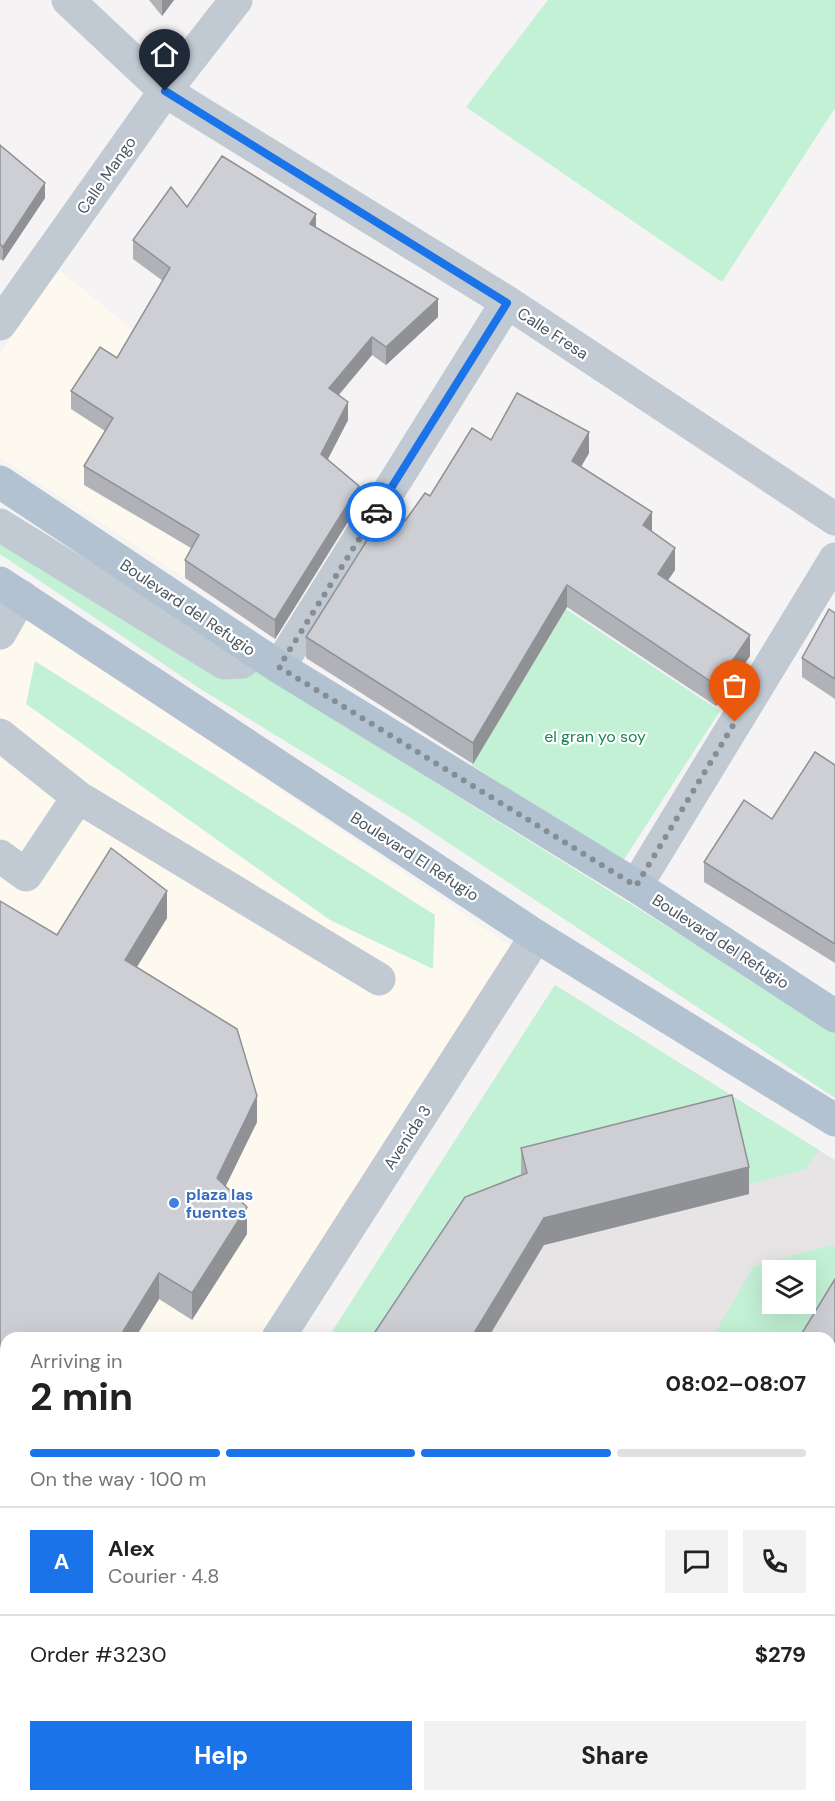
<!DOCTYPE html>
<html lang="en">
<head>
<meta charset="utf-8">
<style>
  body { margin:0; font-family:"DM Sans",sans-serif; background:#f2f2f2; color:#222; height:100vh; display:flex; flex-direction:column; font-size:22px; white-space:nowrap }
  * { box-sizing:border-box; margin:0 }
  p { font-size:20px; color:#767676 }
  .icon { flex:none; width:33px; height:33px; fill:none; stroke:currentColor; stroke-width:2; stroke-linecap:round; stroke-linejoin:round }
  .map { position:relative; flex:1; overflow:hidden }
  .side { position:absolute; left:0px; top:1332px; width:836px; height:470px; display:flex; flex-direction:column; background:#fff; border-radius:18px 18px 0 0; box-shadow:0 6px 24px #0002 }
  .side>* { flex:none }
  .tools { position:absolute; left:762px; top:1260px; display:grid; gap:12px }
  .tools a { display:grid; place-items:center; width:54px; height:54px; border-radius:0px; background:#fff; box-shadow:0 6px 24px #0002; font-size:30px }
  .pin { position:absolute; display:grid; place-items:center; width:51px; height:51px; color:#fff; margin:-62px -26px; border-radius:50% 50% 50% 0; rotate:-45deg; box-shadow:0 0 6px #0007 }
  .pin .icon { rotate:45deg }
  .courier { position:absolute; display:grid; place-items:center; width:60px; height:60px; margin:-30px; border:4px solid #1a73e8; border-radius:50%; background:#fff; color:#222; box-shadow:0 2px 8px #0007 }
  .summary em { font-style:normal; font-weight:700 }
  .summary div { display:flex; flex-direction:column-reverse }
  .summary { display:flex; align-items:center; justify-content:space-between; height:102px; padding:0 30px }
  h1 { font-size:39px; font-weight:700; line-height:45px }
  .bar { display:grid; grid-template-columns:repeat(4,1fr); gap:9px 6px; align-content:center; height:72px; padding:0 30px }
  .bar i { height:8px; border-radius:4px; background:#e0e0e0 }
  .bar .on { background:#1a73e8 }
  .bar p { grid-column:span 4 }
  .line { display:flex; align-items:center; gap:15px; padding:0 30px; border-top:2px solid #e0e0e0 }
  .line div { flex:1 }
  .round { display:grid; place-items:center; flex:none; width:63px; height:63px; border-radius:0px; background:#f2f2f2 }
  .action { display:flex; gap:12px; margin-top:auto; padding:12px 30px }
  .action a { flex:1; height:69px; border-radius:0px; background:#1a73e8; color:#fff; font-size:24px; font-weight:700; line-height:69px; text-align:center }
  .action a+a { background:#f2f2f2; color:#222 }
  .map>svg:first-child { display:block }
  .commercial { fill:#fdf9ef }
  .education { fill:#e6e4e5; fill-rule:evenodd }
  .green { fill:#c3f1d5; fill-rule:evenodd }
  .lines { fill:none; stroke-linecap:round; stroke-linejoin:round }
  .minor { stroke:#c1cad2; stroke-width:33 }
  .major { stroke:#b3c2d1; stroke-width:33 }
  .wall { fill:#b0b2b7 }
  .shaded-wall { fill:#909195 }
  .building { fill:#cdcfd5; stroke:#909195; stroke-width:1.5 }
  .done { stroke:#868d94; stroke-width:6; stroke-dasharray:0 10.8 }
  .route { stroke:#1a73e8; stroke-width:8 }
  .shop-dot { fill:#3f7fe0; stroke:#fff; stroke-width:2 }
  .labels { text-anchor:middle; stroke-width:4.5; stroke-linejoin:round; paint-order:stroke }
  .street-label { font-size:16px; fill:#4a5661; stroke:#fff }
  .park-label { font-size:16px; fill:#17864f; stroke:#fff }
  .shop-label { font-size:16px; font-weight:bold; fill:#366cbe; stroke:#fff; text-anchor:start }
</style>
</head>
<body>
<div class="map">
<svg width="835" height="1801" viewBox="0 0 835 1801">
  <rect width="100%" height="100%" fill="#f5f3f3"/>
  <path class="commercial" d="M59,270L256,430L185,578L0,457V353Z
    M0,598L512,947L261,1338H6V1710L0,1706Z"/>
  <path class="education" d="M555,985L835,1160V1801H211L201,1796H830V1338H328ZM772,1270H806V1304H772Z"/>
  <path class="green" d="M548,0H835V108L722,282L466,107Z
    M0,512L835,1031V1098L414,820L202,690L0,554Z
    M566,609L720,711L623,861L472,765Z
    M35,661L435,915L433,969L330,920L26,704Z
    M555,985L819,1150L806,1169L747,1185L521,1174L452,1214L379,1338H328Z
    M832,1245L835,1247V1295L809,1338H712L754,1266ZM772,1270H806V1304H772Z
    M830,1673L835,1677V1801H794L785,1796H830Z
    M563,1796H693L690,1801H561Z"/>
  <g class="lines">
    <path class="minor" d="M68,0L165,91L507,302L835,519
      M0,324L165,91L236,0
      M0,525L224,663L242,662L254,651
      M0,633L21,596
      M279,667L507,302
      M0,735L78,797L379,979
      M0,856L26,875L78,797
      M636,886L835,559
      M278,1338L536,936
      M0,1743L6,1737"/>
    <path class="major" d="M0,482L279,667L636,886L835,1016
      M0,583L536,936L835,1120"/>
  </g>
  <path class="wall" d="M149,0H174L162,16Z
    M0,145L45,198L3,261L0,259Z
    M187,207L316,228L438,317L386,365L372,355L339,395L348,420L328,459L359,504L275,639L185,578V560L191,548L84,485V466L105,431L71,409V391L117,358L163,281L133,259V240Z
    M491,440L589,453L581,467L652,531L675,570L668,580L750,656L716,706L567,607L473,764L306,658V637L405,521L430,496Z
    M835,613V699L802,677V658Z
    M835,765V963L704,882V862L772,819Z
    M111,848L167,891V918L137,967L237,1029L257,1096V1122L225,1186L247,1207V1234L192,1320L159,1299L135,1338H6V1547L0,1553V901L57,935Z
    M521,1148L749,1194L544,1245L521,1175Z
    M835,1279V1586L830,1583V1338Z"/>
  <path class="shaded-wall" d="M162,0H174L162,16Z
    M45,183V198L3,261V247Z
    M316,214V232L310,224Z
    M438,299V317L386,365V347Z
    M372,337V355L329,406V388Z
    M348,402V420L321,472V454Z
    M589,432V453L572,482V461Z
    M359,486V504L275,639V620Z
    M652,512V533L643,525Z
    M675,548V570L658,595V574Z
    M567,585V607L473,764V743Z
    M750,635V656L716,706V685Z
    M167,891V918L125,986V960Z
    M257,1096V1122L217,1204V1178Z
    M749,1167V1194L544,1245L488,1338H471L544,1218Z
    M247,1207V1234L192,1320V1293Z
    M159,1273V1299L135,1338H119Z
    M6,1521V1547L0,1553V1527Z"/>
  <path class="building" d="M0,145L45,183L3,247L0,244Z
    M222,156L316,214L310,224L438,299L386,347L372,337L329,388L348,402L321,454L359,486L275,620L185,560L199,535L84,466L113,418L71,391L100,347L117,358L170,268L133,240L171,187L187,207Z
    M517,393L589,432L572,461L652,512L643,525L675,548L658,574L750,635L716,685L567,585L473,743L306,637L388,507L405,521L425,493L430,496L472,428L491,440Z
    M829,609L835,613V679L802,658Z
    M815,752L835,765V944L704,862L744,800L772,819Z
    M111,848L167,891L125,960L237,1029L257,1096L217,1178L247,1207L192,1293L159,1273L119,1338H6V1521L0,1527V901L57,935Z
    M732,1095L749,1167L544,1218L471,1338H371L465,1197L527,1173L521,1148Z
    M835,1279V1570L830,1567V1338H799Z"/>
  <g class="lines">
    <path class="done" d="M376,512L279,667L636,886L735,722"/>
    <path class="route" d="M165,91L507,303L376,512"/>
  </g>
  <circle class="shop-dot" cx="174" cy="1203" r="6"/>
  <g class="labels">
    <g class="street-label">
      <text transform="translate(106 175) rotate(-55)" y="6">Calle Mango</text>
      <text transform="translate(553 333) rotate(33)" y="6">Calle Fresa</text>
      <text transform="translate(188 607) rotate(34)" y="6">Boulevard del Refugio</text>
      <text transform="translate(415 856) rotate(33)" y="6">Boulevard El Refugio</text>
      <text transform="translate(721 941) rotate(33)" y="6">Boulevard del Refugio</text>
      <text transform="translate(407 1137) rotate(-57)" y="6">Avenida 3</text>
    </g>
    <g class="park-label">
      <text x="595" y="742">el gran yo soy</text>
    </g>
    <g class="shop-label">
      <text x="186" y="1200">plaza las<tspan x="186" dy="18">fuentes</tspan></text>
    </g>
  </g>
</svg>
<div class="tools">
<a><svg class="icon" aria-label="layers" viewBox="0 0 24 24"><path d="M12 4l9 5-9 5-9-5zM3 14l9 5 9-5"/></svg></a>
</div>
<div class="pin" style="left:735px;top:722px;background:#ea580c"><svg class="icon" aria-label="bag" viewBox="0 0 24 24"><path d="M5 8h14l-1 12H6zM9 8a3 3 0 0 1 6 0"/></svg></div>
<div class="pin" style="left:165px;top:91px;background:#1f2937"><svg class="icon" aria-label="home" viewBox="0 0 24 24"><path d="M3 11l9-7 9 7M6 9v11h12V9"/></svg></div>
<div class="courier" style="left:376px;top:512px"><svg class="icon" aria-label="car" viewBox="0 0 24 24"><path d="M5 17H2v-5l4-1 3-4h7l3 4 3 1v5h-3M9 17h6M6 11h13"/><circle cx="7" cy="17" r="2"/><circle cx="17" cy="17" r="2"/></svg></div>
<section class="side">
<div class="summary"><div><h1>2 min</h1><p>Arriving in</p></div><em>08:02–08:07</em></div>
<div class="bar"><i class="on"></i><i class="on"></i><i class="on"></i><i></i><p>On the way · 100 m</p></div>
<div class="line" style="height:108px"><b class="round" style="background:#1a73e8;color:#fff">A</b><div><b>Alex</b><p>Courier · 4.8</p></div><a class="round"><svg class="icon" aria-label="chat" viewBox="0 0 24 24"><path d="M4 5h16v11H9l-5 4z"/></svg></a><a class="round"><svg class="icon" aria-label="phone" viewBox="0 0 24 24"><path d="M5 4h4l2 5-3 2q2 4 5 5l2-3 5 2v4C11 20 4 13 5 4z"/></svg></a></div>
<div class="line" style="height:78px"><div>Order #3230</div><b>$279</b></div>
<div class="action"><a>Help</a><a>Share</a></div>
</section>
</div>
</body>
</html>
